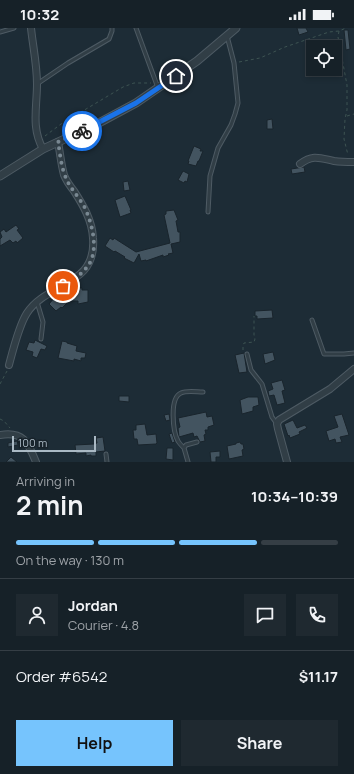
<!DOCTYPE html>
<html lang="en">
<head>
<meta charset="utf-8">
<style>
  body { margin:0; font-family:Manrope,sans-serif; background:#1f2930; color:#f1f3f6; height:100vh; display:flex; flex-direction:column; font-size:15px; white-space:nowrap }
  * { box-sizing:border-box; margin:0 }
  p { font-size:13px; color:#9ea3a8 }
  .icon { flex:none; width:22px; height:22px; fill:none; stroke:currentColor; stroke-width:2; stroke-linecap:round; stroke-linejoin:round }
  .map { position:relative; height:434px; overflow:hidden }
  .details { display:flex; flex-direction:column; background:#162128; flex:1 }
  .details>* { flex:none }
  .controls { position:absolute; left:306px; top:12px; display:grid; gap:8px }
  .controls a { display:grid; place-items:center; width:36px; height:36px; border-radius:0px; background:#162128; box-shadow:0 2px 6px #0003,0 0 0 1px #353e45; font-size:20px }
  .scale { position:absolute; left:12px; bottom:10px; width:84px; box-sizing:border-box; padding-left:4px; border:2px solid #aab9c4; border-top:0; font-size:11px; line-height:14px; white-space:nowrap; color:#aab9c4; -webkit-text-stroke:3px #17222a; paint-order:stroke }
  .pin { position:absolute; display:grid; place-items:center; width:34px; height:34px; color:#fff; margin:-17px; border:2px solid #fff; border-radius:50%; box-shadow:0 1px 4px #0007 }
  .courier { position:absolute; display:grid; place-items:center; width:40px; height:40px; margin:-20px; border:3px solid #1a73e8; border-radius:50%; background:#fff; color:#222; box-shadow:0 1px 5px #0007 }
  .head em { font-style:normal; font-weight:700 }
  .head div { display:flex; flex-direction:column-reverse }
  .head { display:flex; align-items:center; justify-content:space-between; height:68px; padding:0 16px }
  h1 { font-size:26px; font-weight:700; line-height:30px }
  .bar { display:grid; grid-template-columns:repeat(4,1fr); gap:6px 4px; align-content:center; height:48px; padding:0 16px }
  .bar i { height:5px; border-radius:3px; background:#353e45 }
  .bar .active { background:#76c4fd }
  .bar p { grid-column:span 4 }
  .line { display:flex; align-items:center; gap:10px; padding:0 16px; border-top:1px solid #353e45 }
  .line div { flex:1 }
  .round { display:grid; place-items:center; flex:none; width:42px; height:42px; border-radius:0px; background:#1f2930 }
  .action { display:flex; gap:8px; margin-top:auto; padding:8px 16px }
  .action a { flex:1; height:46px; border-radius:0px; background:#76c4fd; color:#111; font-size:16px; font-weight:700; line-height:46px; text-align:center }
  .action a+a { background:#1f2930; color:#f1f3f6 }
  .status { display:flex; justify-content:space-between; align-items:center; height:28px; padding:0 20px; background:#162128; direction:ltr }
  .status svg { height:11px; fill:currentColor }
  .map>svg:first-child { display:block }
  .building { fill:#435460; stroke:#19242c }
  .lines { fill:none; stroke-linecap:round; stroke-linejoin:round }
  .service-casing { stroke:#4e5b64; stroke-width:5 }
  .minor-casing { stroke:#4e5b64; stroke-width:8 }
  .tertiary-casing { stroke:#4e5b64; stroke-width:9 }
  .path { stroke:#3d5352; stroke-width:1; stroke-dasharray:3 3; stroke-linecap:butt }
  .service { stroke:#313e46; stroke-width:3 }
  .minor { stroke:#313e46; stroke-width:6 }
  .tertiary { stroke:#313e46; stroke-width:7 }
  .done { stroke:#798892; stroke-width:4; stroke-dasharray:0 7.2 }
  .route { stroke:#1a73e8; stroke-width:5 }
</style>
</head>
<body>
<div class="status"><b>10:32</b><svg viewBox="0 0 49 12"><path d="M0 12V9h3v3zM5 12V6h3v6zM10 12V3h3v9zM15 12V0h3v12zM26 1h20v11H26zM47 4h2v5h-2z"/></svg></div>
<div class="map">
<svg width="354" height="434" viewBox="0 0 354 434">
  <rect width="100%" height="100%" fill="#1d2c36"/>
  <path class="building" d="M297,0H306L308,4L299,7Z
    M344,2H348L350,21L346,22Z
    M272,91L273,101H267V92Z
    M194,118L201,121L200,123H203L199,133H198L196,138L188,136L189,133H188Z
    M304,139L305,144L292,146L291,141Z
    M183,143L189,146L187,154L185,153L184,155L178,152Z
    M128,153L130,162L124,163L123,154Z
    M125,168L131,182H130L131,185L120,189L115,172Z
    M174,182L178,192L176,193L178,204H180V214L171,216L173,225L168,226L169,227L163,229V227L146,233V232L141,233L139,226L134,235L124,230L125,229L115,223L114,224L105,218L110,210L113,212L114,210L136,224L170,215L164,187L166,186V183Z
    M16,197L19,201L17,202L23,210L17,215L16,213L13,215L10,212L0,218V211L2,209L0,204L4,201L6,204Z
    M74,260H82V262H88V274L78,276V273H69V264L70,261H74Z
    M59,267L67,275L62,280L61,279L56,283L49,276L55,269Z
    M272,282L273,290L257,291V288H255V283Z
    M35,312L47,318L45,322L41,321L37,330L32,328L33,324L26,322L29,314L34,315Z
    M62,313L67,314V315L77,318L76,323L86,325L85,330H81V333L74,331V333L58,330Z
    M273,324L275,332L265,336L263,326Z
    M244,325L247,344L239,345L235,327Z
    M282,352L285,362L282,363L285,375L277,377L274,367L269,368L268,363L273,361L271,355Z
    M119,368H129V374L119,373Z
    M248,369H258L259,377L253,379V383L242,386L240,372Z
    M206,384L207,389L212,388L214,397L208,399V402H205L206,406L204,407L205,413L200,414L197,408L194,409L193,405L179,409L178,400L180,399L178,390Z
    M169,386L170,392L166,393L164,387Z
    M342,386L349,407L340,409L342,414L336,415L335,411L329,413L326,403L338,399L334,388Z
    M293,392L297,400L305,397L307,400L299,404L300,406L290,410L289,407L288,408L284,396Z
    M145,396L147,407L156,406L157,415L156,416L138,417L137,411H134L133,402H136V397Z
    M172,405L175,414L172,415L169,406Z
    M103,409L105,423L96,424V428H91V427L86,428V425L76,426L75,417L94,416L97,415L96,410Z
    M17,413L18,417L8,419V415Z
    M240,414L241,416H243L244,421L242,422L243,428L229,431L227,418L236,416V415Z
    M167,420H173V432L166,431Z
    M220,423V429H216V434H211L210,424Z
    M11,429L17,434H6Z"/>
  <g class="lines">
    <defs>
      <path id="service" d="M136,0L158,60
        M0,4L14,0
        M37,56L68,35L109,11L112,3V0
        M208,184L210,148L218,120L231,97L235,86L238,75L234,35L227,8
        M37,274L43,294L41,311
        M312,292L324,326H344L354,325
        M247,326L251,342L262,356L272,389L277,396
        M184,420C182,418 179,415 178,413C173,404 169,370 181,365C187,362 197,364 203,364
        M106,426L107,434
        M188,434L184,420L186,417L197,414"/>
      <path id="minor" d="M31,0C33,19 37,37 37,56C37,79 31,100 43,121
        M300,136C313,126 320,130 334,133C341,134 347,134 354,134
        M9,337C13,322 19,297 27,285C47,254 97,259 93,210C92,192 83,177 74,163C70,158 66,152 64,147C61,136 60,124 58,114
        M0,407C23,403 28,414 36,434
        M287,434L278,401L277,396L279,392L330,361L354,341"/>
      <path id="tertiary" d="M0,148L43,121L97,96L136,75L197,33L236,0"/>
    </defs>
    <use href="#service" class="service-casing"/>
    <use href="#minor" class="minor-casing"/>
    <use href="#tertiary" class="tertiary-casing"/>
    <path class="path" d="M339,3L338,9L347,57V82L345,91L344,111L348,127
      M239,34L260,30L285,19L329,4L339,3L346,0
      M347,88L354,86
      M45,108L61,96L123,59L134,55H151
      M243,322V318L244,315L254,314L255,311L254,307V288
      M0,356L7,343
      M0,391L4,393L10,400"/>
    <use href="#service" class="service"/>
    <use href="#minor" class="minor"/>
    <use href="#tertiary" class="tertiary"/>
  </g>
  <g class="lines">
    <path class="done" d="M63,258C71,253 81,247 87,239C100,224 92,194 84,178C78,168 70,160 66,150C61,139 60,125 58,114L82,103"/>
    <path class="route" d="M82,103L136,75L176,48"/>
  </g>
</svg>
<div class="controls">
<a><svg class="icon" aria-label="locate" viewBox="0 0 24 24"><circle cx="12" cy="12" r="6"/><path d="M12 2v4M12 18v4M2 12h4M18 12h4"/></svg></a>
</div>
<div class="scale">100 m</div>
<div class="pin" style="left:63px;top:258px;background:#ea580c"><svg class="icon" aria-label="bag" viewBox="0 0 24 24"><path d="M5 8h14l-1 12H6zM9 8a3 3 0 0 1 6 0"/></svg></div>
<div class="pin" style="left:176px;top:48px;background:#1f2937"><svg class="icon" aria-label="home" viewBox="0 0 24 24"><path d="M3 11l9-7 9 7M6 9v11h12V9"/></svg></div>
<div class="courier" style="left:82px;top:103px"><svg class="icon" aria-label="bike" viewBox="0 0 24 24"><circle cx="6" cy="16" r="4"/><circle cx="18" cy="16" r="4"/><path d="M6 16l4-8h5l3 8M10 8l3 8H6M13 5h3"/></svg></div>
</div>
<section class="details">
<div class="head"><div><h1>2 min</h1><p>Arriving in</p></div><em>10:34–10:39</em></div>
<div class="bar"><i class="active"></i><i class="active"></i><i class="active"></i><i></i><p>On the way · 130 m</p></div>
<div class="line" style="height:72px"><a class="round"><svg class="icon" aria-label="person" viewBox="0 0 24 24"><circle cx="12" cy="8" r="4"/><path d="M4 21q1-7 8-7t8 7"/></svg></a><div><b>Jordan</b><p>Courier · 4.8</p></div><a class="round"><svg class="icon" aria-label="chat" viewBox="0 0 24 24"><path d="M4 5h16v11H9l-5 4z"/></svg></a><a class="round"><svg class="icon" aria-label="phone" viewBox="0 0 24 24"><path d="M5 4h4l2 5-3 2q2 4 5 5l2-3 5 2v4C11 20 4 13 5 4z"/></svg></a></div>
<div class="line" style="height:52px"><div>Order #6542</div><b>$11.17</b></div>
<div class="action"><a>Help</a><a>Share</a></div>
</section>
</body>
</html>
